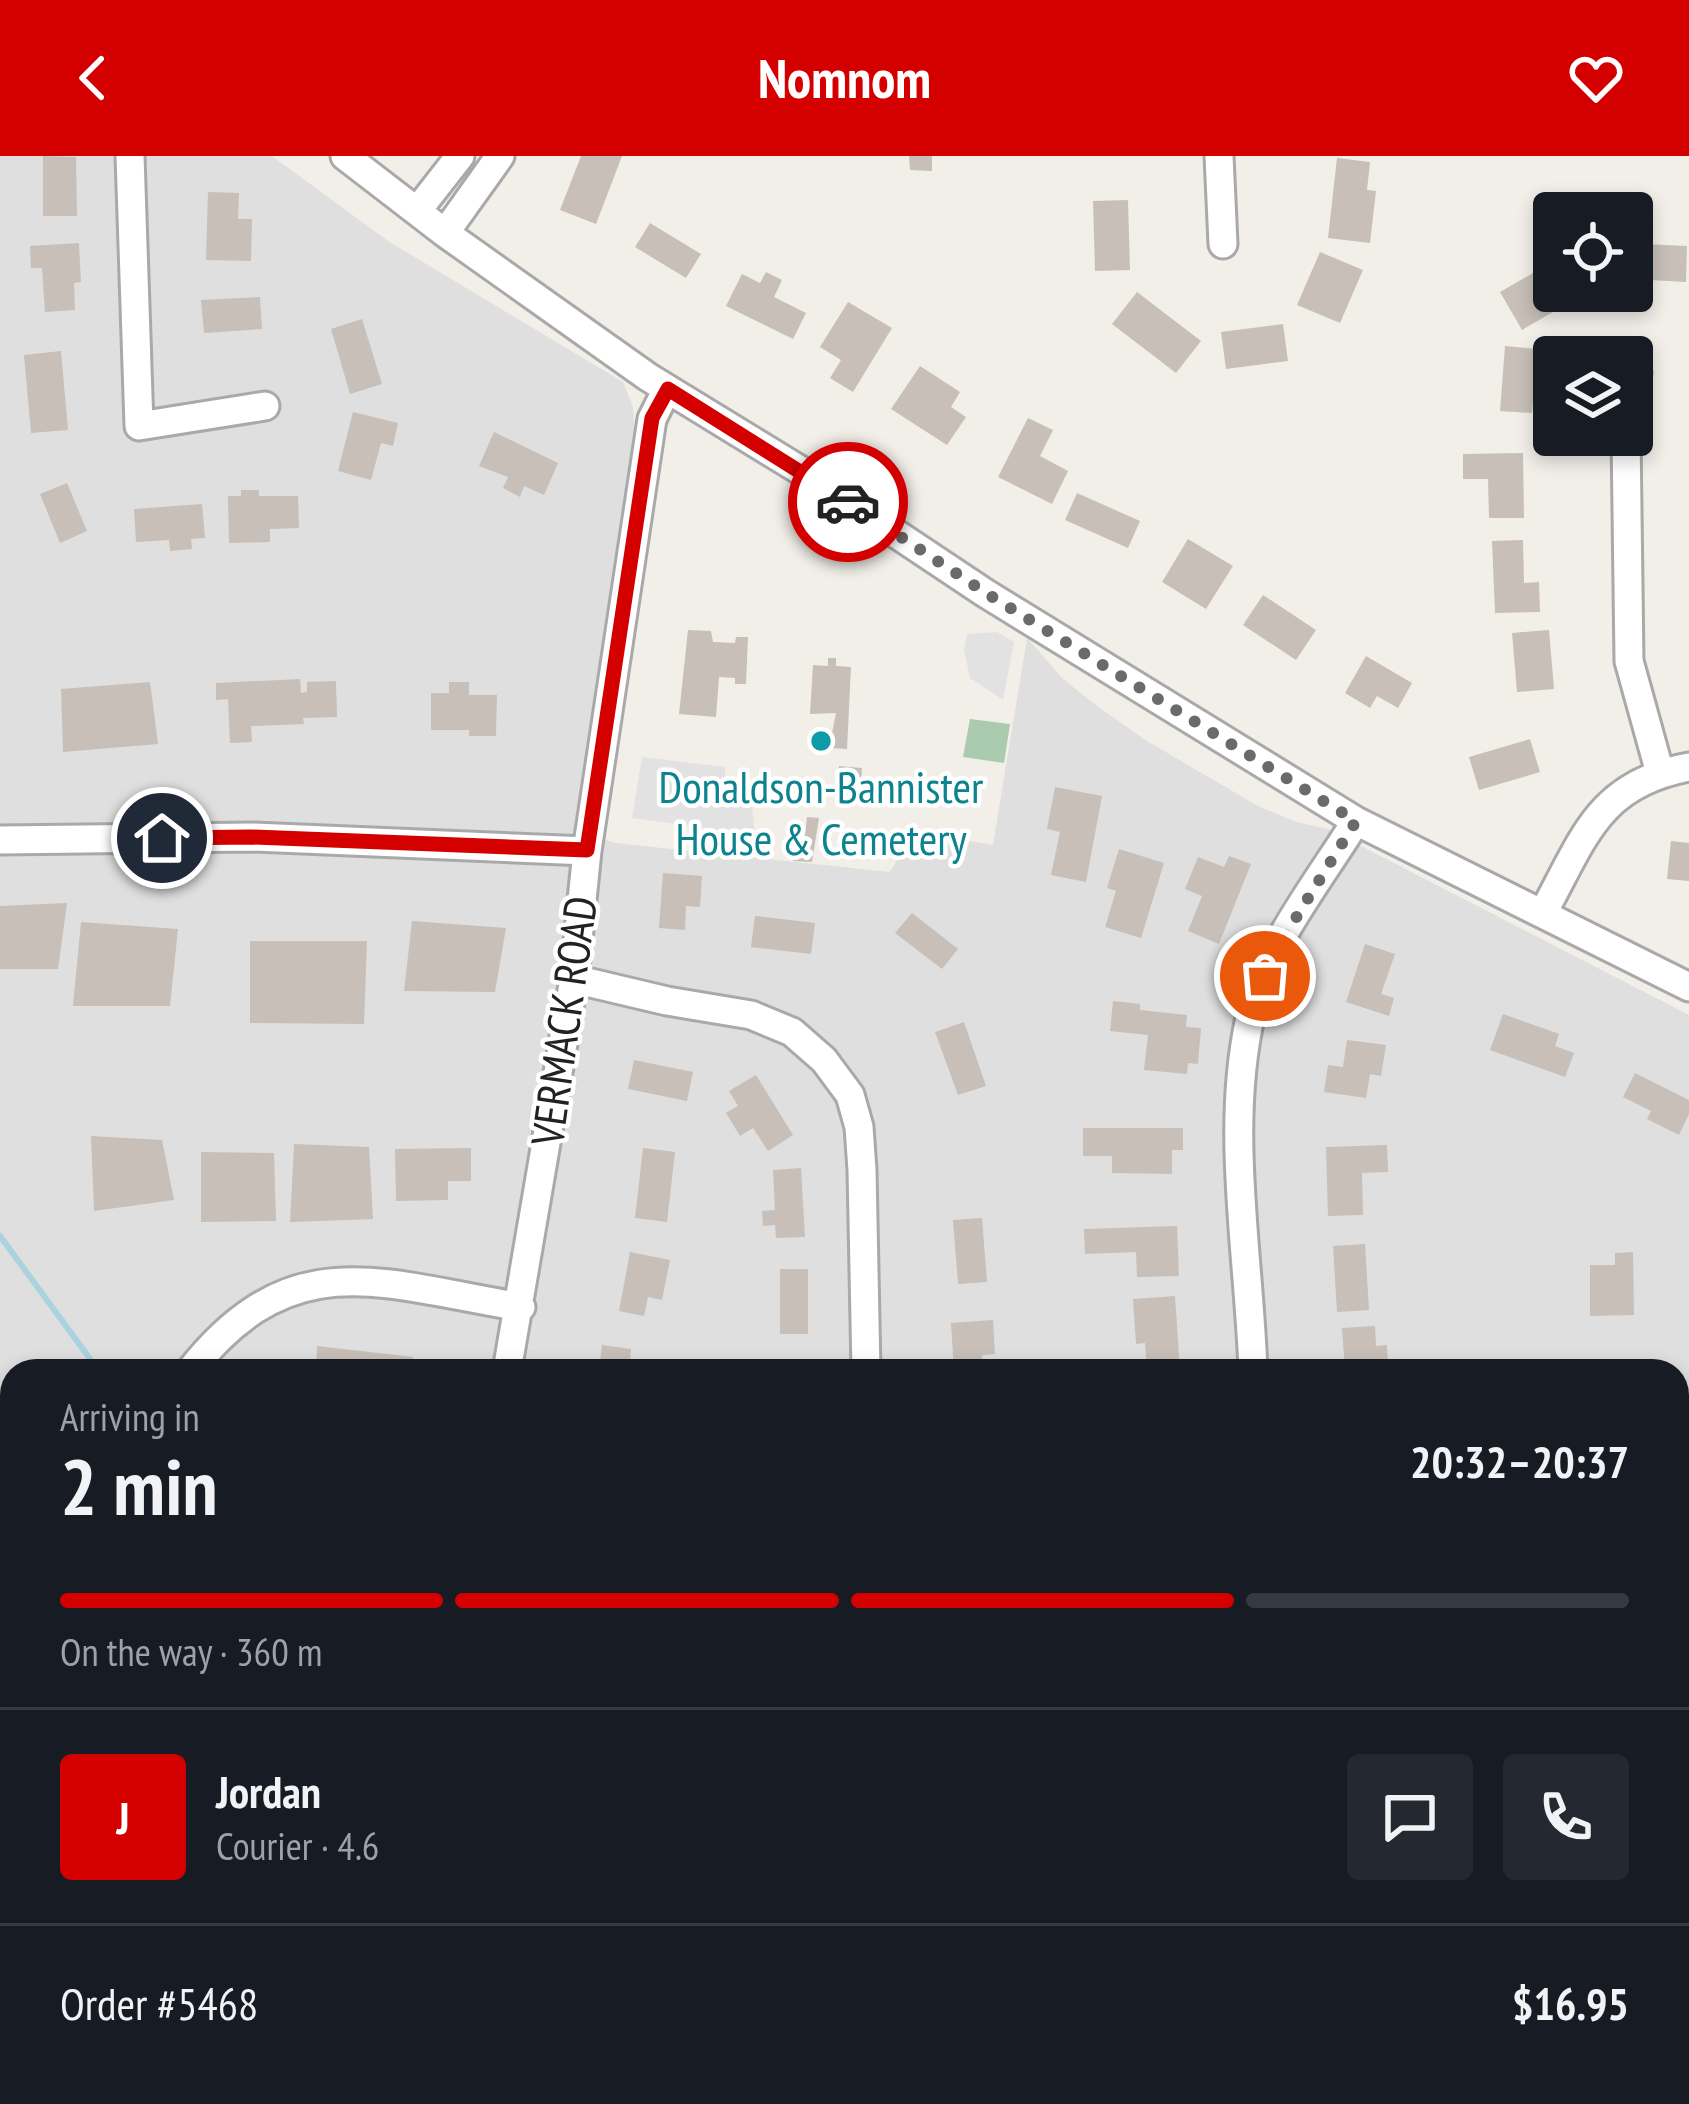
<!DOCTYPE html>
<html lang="en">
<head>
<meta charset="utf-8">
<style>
  body { margin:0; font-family:"PT Sans Narrow",sans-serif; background:#242831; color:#f1f3f6; height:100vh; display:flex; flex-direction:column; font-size:45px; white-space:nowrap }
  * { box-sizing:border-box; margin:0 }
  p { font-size:39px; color:#9ea1a6 }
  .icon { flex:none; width:66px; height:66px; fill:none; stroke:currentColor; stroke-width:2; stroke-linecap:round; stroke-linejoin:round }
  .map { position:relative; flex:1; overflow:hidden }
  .panel { position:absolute; left:0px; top:1203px; width:1689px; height:747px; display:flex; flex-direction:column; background:#171b24; border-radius:36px 36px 0 0; box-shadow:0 6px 18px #0003 }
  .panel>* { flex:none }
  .fabs { position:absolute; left:1533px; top:36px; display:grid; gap:24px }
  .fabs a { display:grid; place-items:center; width:120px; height:120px; border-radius:12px; background:#171b24; box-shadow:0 6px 18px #0003; font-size:60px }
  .pin { position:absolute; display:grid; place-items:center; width:102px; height:102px; color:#fff; margin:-51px; border:6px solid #fff; border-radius:50%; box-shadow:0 3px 12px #0007 }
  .courier { position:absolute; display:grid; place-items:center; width:120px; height:120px; margin:-60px; border:9px solid #d40000; border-radius:50%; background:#fff; color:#222; box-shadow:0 3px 15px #0007 }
  .overview em { font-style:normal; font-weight:600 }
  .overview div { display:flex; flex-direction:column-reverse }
  .overview { display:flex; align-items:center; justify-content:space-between; height:204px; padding:0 60px }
  h1 { font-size:78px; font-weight:600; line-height:90px }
  .bar { display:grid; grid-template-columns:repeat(4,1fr); gap:18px 12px; align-content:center; height:144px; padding:0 60px }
  .bar i { height:15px; border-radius:9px; background:#363941 }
  .bar .on { background:#d40000 }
  .bar p { grid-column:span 4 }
  .line { display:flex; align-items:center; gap:30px; padding:0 60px; border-top:3px solid #363941 }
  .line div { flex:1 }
  .round { display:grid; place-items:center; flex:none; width:126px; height:126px; border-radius:12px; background:#242831 }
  header { display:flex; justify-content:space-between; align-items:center; height:156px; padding:0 60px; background:#d40000; color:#fff; font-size:54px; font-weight:600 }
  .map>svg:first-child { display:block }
  .residential { fill:#e0dfdf; fill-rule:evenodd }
  .cemetery { fill:#aacbaf }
  .parking { fill:#e2e2e2 }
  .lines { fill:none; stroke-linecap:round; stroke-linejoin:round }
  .stream { stroke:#aad3df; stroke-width:6 }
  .building { fill:#c7bfb8 }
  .minor-casing { stroke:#a9a9a9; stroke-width:33 }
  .minor { stroke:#fff; stroke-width:27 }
  .done { stroke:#6b6a68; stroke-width:12; stroke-dasharray:0 21.6 }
  .route { stroke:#d40000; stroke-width:15 }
  .culture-dot { fill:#0f9aa8; stroke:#fff; stroke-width:4.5 }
  .labels { text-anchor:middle; stroke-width:9; stroke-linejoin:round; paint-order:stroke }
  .culture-label { font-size:45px; fill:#0d838f; stroke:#fff }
  .street-label { font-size:45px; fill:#222; stroke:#fff }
</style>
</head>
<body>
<header><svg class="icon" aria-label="back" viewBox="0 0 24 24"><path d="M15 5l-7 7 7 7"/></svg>Nomnom<svg class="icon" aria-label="heart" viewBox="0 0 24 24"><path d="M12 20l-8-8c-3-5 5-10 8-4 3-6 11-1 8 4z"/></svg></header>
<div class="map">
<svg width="1689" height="1948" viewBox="0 0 1689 1948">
  <rect width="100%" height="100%" fill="#f2efe9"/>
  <path class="residential" d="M0,0H272L388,85L623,226L633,251L634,271L577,674L615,687L890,716L904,693L952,682L993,689L1027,482L1063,523L1097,550L1147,585L1258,650L1296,666L1328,673L1689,859V1948H0ZM12,1215H1677V1938H12Z"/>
  <path class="cemetery" d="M970,563L1010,568L1004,607L963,601Z"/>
  <path class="parking" d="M997,476L1014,486L1003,544L970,522L964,494L967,478Z
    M642,601L725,611L726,631L751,636L755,683L708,678L707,672L632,662Z
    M676,1938H782L784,1948H678Z"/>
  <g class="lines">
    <path class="stream" d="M0,1080L99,1215
      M537,1938L546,1948"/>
  </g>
  <path class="building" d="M43,0L76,1L77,60H43Z
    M581,0H622L596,68L560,54Z
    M909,0H932V15L910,14Z
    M1337,2L1370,6L1367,34L1376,35L1370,87L1328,82Z
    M208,36L239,37L238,63H252L251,105L206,104Z
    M1128,44L1130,114L1095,115L1093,45Z
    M650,67L701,98L686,122L635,91Z
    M1632,69L1643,70V88L1687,90L1686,126L1632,123Z
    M79,87L81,126L74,127L75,154L45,156L42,112H31L30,90Z
    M1320,96L1363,114L1340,167L1297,149Z
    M1554,105V135H1561L1546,143L1553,156L1522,174L1500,136Z
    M766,116L782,124L774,141L806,157L793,183L726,150L742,118L760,127Z
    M1137,136L1201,185L1176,217L1112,168Z
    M260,141L262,173L204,177L201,144Z
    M848,146L892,172L853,236L830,222L841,204L820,191Z
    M362,163L382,228L350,238L331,173Z
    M1283,168L1288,205L1226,213L1221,176Z
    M1505,190L1537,193L1532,257L1500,255Z
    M61,195L68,274L31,277L24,199Z
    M920,210L960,236L951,251L966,261L947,289L891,253Z
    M353,256L398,267L393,290L381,287L371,324L338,315Z
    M1028,262L1053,274L1040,300L1068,315L1052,348L998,321Z
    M494,276L558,307L544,339L524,330L520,341L503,332L508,321L479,310Z
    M1523,297L1524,362H1489L1488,323H1463V298Z
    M67,327L87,375L60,387L40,338Z
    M241,334H259V340H298L299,372L270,373V386L229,387L228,340H241Z
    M1077,337L1140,365L1128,392L1065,364Z
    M202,348L205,382L191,383L192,393L170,395L169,384L136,386L134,353Z
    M1188,383L1233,410L1206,453L1162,426Z
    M1523,384L1524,427L1539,426L1540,456L1495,457L1492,385Z
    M1263,439L1316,474L1296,504L1243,469Z
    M688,474L711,475L713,486L735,487L736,481H748L746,528H735V522L719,521L716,561L679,558Z
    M1549,474L1554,533L1517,536L1512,477Z
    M1366,500L1412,527L1398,552L1377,540L1370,552L1345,537Z
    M828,502H836V510L851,511L847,593L829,592L836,557L810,558L813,509L828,510Z
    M300,523L301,537L307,536V526L336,525L337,561L303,562L304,568L251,570L252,586L230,587L228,543L216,544V527Z
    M150,526L158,588L63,596L61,533Z
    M449,526H469V539H497L496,580H469V574H431V537H449Z
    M1530,583L1540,616L1479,634L1469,601Z
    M839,610L862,612L860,642L835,641Z
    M1055,631L1102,640L1086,726L1051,719L1060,676L1047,673Z
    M807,661L819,662L812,706L793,705L795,688L804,689Z
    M1671,685L1689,687V725L1667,723Z
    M1119,693L1164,707L1141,782L1105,771L1116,735L1107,732Z
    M1229,700L1251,708L1219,788L1188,775L1202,740L1185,733L1198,701L1224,711Z
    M663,717L702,720L700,751L686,750L685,774L659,772Z
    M67,747L58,813H0V750Z
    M912,757L958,793L942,813L895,777Z
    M755,760L815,767L811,798L751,791Z
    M412,765L506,772L495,836L404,835Z
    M81,766L178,773L170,850H73Z
    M250,785H367L364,868L250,867Z
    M1365,788L1395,798L1381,838L1394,842L1389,860L1346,846Z
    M1113,845L1140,848V854L1187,859L1186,871L1201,872L1198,908L1188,907L1187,918L1144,914L1148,879L1110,875Z
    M1503,858L1559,878L1555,890L1574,897L1565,921L1490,894Z
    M964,866L986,930L958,939L935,876Z
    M1347,884L1386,889L1381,920L1370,918L1366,942L1324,936L1328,909L1343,911Z
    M634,904L693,916L687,945L628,933Z
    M1635,917L1689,944V958L1679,979L1647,963L1651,955L1623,941Z
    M756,919L793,979L768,995L753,972L740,980L726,957L738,950L729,935Z
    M1083,972H1183V994H1172V1018L1112,1017V1000H1083Z
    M91,980L162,984L174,1044L94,1055Z
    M294,988L369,991L373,1063L290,1066Z
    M1387,989L1388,1016L1362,1017L1363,1059L1328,1060L1326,991Z
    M471,992V1025H448V1044L396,1045L395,993Z
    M643,992L675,996L667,1066L635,1062Z
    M201,996L274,997L276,1065L201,1066Z
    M801,1012L805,1081L776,1082L775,1069L763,1070L762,1055L775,1054L773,1014Z
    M982,1062L987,1126L958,1128L953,1064Z
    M1177,1070L1179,1120L1137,1121L1136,1096L1085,1098L1084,1073Z
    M1365,1088L1369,1154L1337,1156L1333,1090Z
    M630,1096L670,1104L662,1144L648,1141L644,1160L619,1155Z
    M1633,1096L1634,1159L1590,1160V1109H1615V1097Z
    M780,1113H808V1178H780Z
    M1175,1140L1180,1215H1147L1145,1187L1136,1188L1133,1143Z
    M993,1164L995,1198L982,1199L983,1215H954L951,1167Z
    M1375,1170L1376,1190L1387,1189L1388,1212L1345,1215L1342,1172Z
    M602,1189L631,1193L629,1215H599Z
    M317,1190L413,1201L411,1215H316Z
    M12,1409V1467L0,1476V1417Z
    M7,1630L12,1631V1657L0,1655Z
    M0,1886H12V1909H0Z
    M1168,1938H1201L1202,1948H1169Z
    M1359,1938H1390V1948H1359Z"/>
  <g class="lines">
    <defs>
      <path id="minor" d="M130,0L139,270L265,250
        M345,0L445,77L648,221L808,319L985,437L1356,665L1689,831
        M1219,0L1223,88
        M417,55L460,0
        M445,77L500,0
        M1632,244L1637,217
        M1626,279L1629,505L1660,617
        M0,684L252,681L587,695
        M1544,755C1584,682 1598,628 1689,611
        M574,823L667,845L751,859L792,876L824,904L850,939L859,971L862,1014L866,1215
        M190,1215C292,1086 381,1128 521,1151
        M507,1215L574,823L587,695L652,263L667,233
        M1253,1215C1249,1096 1223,966 1253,849C1269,787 1322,720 1356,665
        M0,1345L12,1338
        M1677,1352L1689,1325
        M0,1789H12
        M1677,1836H1689
        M1271,1938V1948
        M352,1948L354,1938"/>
    </defs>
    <use href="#minor" class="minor-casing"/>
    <use href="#minor" class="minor"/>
  </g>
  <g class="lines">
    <path class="done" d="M848,346L986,437L1356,665L1276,794L1265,820"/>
    <path class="route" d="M162,682L252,681L587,694L652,262L668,233L848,346"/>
  </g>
  <circle class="culture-dot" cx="821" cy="585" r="12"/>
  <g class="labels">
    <g class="culture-label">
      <text x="821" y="647">Donaldson-Bannister<tspan x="821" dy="52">House &amp; Cemetery</tspan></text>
    </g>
    <g class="street-label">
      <text transform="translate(564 865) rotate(-82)" y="16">VERMACK ROAD</text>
    </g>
  </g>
</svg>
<div class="fabs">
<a><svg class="icon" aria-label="locate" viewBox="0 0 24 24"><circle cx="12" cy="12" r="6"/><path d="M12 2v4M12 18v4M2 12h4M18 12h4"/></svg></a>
<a><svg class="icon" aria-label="layers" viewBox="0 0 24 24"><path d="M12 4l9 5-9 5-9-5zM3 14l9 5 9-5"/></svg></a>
</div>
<div class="pin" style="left:1265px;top:820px;background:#ea580c"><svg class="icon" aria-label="bag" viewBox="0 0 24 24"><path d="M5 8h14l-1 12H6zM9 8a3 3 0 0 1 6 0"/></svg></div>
<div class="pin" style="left:162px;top:682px;background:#1f2937"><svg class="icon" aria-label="home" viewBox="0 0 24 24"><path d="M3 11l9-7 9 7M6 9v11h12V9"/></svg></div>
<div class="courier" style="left:848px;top:346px"><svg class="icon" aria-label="car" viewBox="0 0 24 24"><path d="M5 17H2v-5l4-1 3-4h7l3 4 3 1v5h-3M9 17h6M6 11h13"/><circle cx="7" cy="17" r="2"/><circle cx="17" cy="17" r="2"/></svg></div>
<section class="panel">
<div class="overview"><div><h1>2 min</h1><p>Arriving in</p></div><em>20:32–20:37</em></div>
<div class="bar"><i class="on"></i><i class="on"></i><i class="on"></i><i></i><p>On the way · 360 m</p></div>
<div class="line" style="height:216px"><b class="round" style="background:#d40000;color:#fff">J</b><div><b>Jordan</b><p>Courier · 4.6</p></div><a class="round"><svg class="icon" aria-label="chat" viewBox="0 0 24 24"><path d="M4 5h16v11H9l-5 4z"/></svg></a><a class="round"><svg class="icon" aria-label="phone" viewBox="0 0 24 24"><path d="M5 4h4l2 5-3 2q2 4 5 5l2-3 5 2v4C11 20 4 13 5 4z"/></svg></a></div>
<div class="line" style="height:156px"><div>Order #5468</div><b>$16.95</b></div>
</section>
</div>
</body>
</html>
